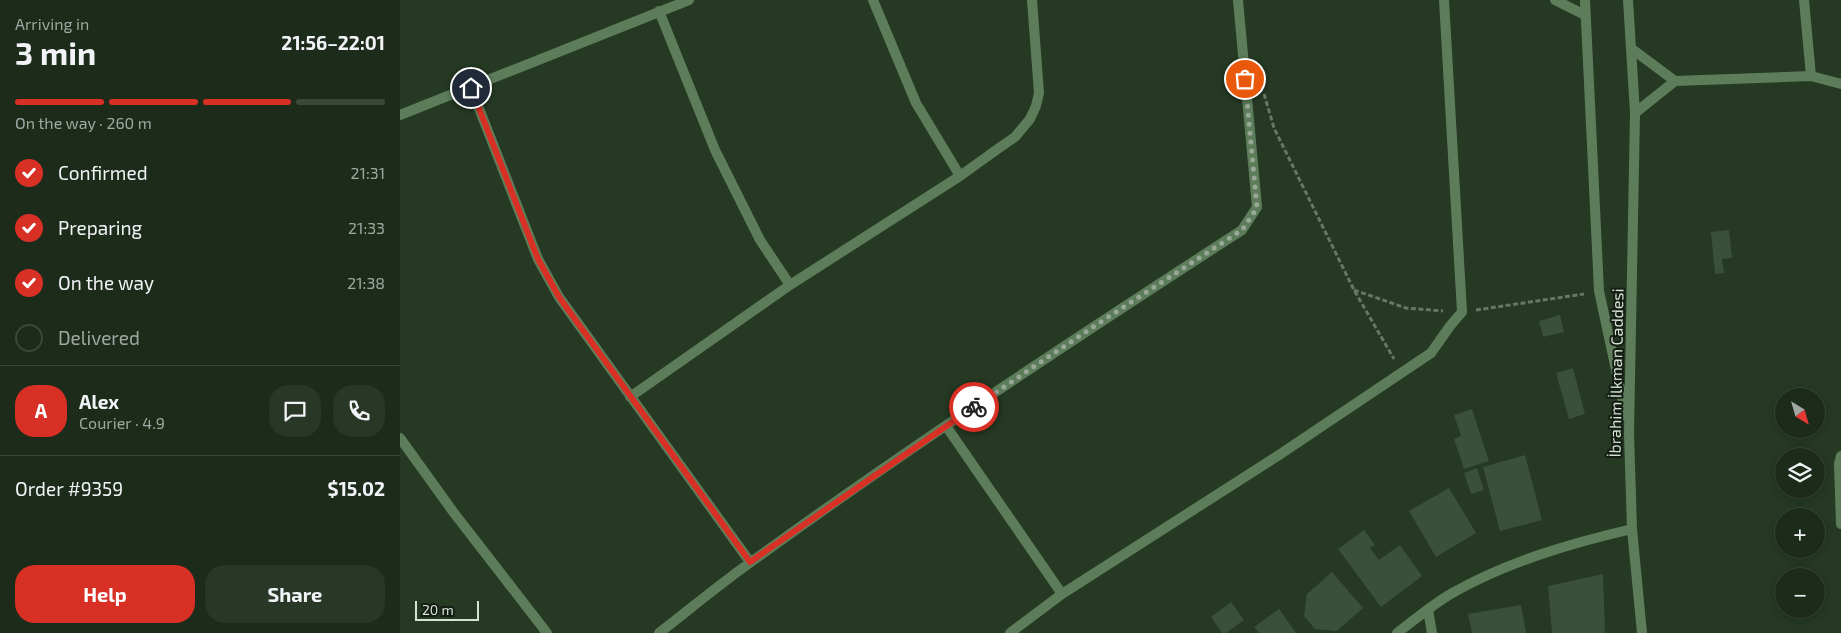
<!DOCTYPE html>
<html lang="en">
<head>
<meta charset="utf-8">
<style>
  body { margin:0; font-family:"Exo 2",sans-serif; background:#293727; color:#f1f3f6; height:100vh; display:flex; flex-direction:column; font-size:19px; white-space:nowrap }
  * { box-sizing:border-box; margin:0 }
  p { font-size:16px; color:#a0a7a2 }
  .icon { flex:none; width:28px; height:28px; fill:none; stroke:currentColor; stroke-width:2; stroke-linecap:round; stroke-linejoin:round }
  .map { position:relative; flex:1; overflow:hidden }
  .panel { display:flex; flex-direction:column; background:#1c2b1a; width:400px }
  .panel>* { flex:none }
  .needle { width:32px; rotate:143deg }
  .tools { position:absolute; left:1375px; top:388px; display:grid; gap:10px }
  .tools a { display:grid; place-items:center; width:50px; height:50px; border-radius:50%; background:#1c2b1a; box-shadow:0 2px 8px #0003,0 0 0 1px #3a4739; font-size:25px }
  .scale { position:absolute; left:15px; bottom:12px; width:64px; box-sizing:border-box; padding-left:5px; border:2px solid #d6e2d4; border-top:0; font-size:14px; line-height:18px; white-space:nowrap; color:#d6e2d4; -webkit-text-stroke:4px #141d13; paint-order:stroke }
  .pin { position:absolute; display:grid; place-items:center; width:42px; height:42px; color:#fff; margin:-21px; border:2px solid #fff; border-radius:50%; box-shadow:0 1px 5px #0007 }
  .courier { position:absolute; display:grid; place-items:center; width:50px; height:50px; margin:-25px; border:4px solid #d93025; border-radius:50%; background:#fff; color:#222; box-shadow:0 1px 6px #0007 }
  .summary em { font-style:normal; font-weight:700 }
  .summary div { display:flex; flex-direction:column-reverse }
  .summary { display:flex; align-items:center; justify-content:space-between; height:85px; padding:0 15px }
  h1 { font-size:32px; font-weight:700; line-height:38px }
  .bar { display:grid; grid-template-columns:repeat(4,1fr); gap:8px 5px; align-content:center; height:60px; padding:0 15px }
  .bar i { height:6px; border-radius:4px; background:#3a4739 }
  .bar .selected { background:#d93025 }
  .bar p { grid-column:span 4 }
  .line { display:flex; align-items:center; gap:12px; padding:0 15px; border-top:1px solid #3a4739 }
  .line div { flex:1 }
  .round { display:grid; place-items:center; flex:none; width:52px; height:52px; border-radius:20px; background:#293727 }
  ol { padding:0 15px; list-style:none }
  li { display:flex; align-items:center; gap:15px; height:55px }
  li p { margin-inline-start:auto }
  li .icon { padding:5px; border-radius:50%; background:#d93025; color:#fff; stroke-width:4 }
  li:last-child { color:#a0a7a2 }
  li i { width:28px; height:28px; border:2px solid #3a4739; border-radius:50% }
  .button { display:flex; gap:10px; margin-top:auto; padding:10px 15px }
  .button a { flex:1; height:58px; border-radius:20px; background:#d93025; color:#fff; font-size:20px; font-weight:700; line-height:58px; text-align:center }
  .button a+a { background:#293727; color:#f1f3f6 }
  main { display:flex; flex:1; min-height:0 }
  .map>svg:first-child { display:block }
  .building { fill:#3a5038 }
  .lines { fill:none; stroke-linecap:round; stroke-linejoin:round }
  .path { stroke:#667764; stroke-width:3; stroke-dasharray:5 2.5; stroke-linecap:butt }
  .minor { stroke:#5d7d5a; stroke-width:10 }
  .tertiary { stroke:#5d7d5a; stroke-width:10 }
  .done { stroke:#98a796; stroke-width:5; stroke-dasharray:0 9 }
  .route { stroke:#d93025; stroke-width:6 }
  .labels { text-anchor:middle; stroke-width:4; stroke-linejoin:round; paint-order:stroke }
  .street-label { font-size:16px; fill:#d6e2d4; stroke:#141d13 }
</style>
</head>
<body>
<main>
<section class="panel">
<div class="summary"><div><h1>3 min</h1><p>Arriving in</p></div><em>21:56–22:01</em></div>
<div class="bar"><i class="selected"></i><i class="selected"></i><i class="selected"></i><i></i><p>On the way · 260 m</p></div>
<ol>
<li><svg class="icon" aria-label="check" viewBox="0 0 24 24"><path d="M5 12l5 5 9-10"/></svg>Confirmed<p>21:31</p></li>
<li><svg class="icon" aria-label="check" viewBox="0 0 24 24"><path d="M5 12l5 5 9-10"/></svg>Preparing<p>21:33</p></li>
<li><svg class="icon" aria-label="check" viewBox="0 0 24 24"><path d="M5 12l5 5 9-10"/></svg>On the way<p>21:38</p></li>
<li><i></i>Delivered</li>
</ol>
<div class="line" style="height:90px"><b class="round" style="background:#d93025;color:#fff">A</b><div><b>Alex</b><p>Courier · 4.9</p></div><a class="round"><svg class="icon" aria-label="chat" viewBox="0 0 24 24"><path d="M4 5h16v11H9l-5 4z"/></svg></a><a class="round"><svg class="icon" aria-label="phone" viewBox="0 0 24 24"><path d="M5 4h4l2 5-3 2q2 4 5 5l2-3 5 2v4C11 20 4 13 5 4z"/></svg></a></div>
<div class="line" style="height:65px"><div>Order #9359</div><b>$15.02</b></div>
<div class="button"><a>Help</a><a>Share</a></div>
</section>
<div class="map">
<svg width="1441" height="633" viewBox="0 0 1441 633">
  <rect width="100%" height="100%" fill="#253923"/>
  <path class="building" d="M1329,230L1332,258L1322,259L1324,273L1315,274L1311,232Z
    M1160,315L1164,332L1143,337L1139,321Z
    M1173,368L1185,414L1169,419L1156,373Z
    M1072,409L1089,461L1064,469L1054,439L1061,436L1054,415Z
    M1125,455L1142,520L1100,531L1083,467Z
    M1077,468L1084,490L1071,494L1064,473Z
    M1049,488L1076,533L1036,557L1009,511Z
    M964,530L975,545L970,548L979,560L1000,545L1022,576L981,607L938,549Z
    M932,572L963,608L937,631L915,629L904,616L907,594Z
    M1203,574L1205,633H1152L1148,586Z
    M831,602L844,620L826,633H822L811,617Z
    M1121,605L1126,633H1072L1068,614Z
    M879,609L896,633H859L854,627Z"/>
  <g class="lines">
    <path class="path" d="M864,94L874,128L954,290L994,359
      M954,290L1006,308L1043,311
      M1076,310L1184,294"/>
    <path class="minor" d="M473,0L516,103L560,176
      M1155,0L1185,15
      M1404,0L1411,76
      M259,11L315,150L360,240L390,285
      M1232,49L1275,81L1235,113
      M1275,81L1411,76L1441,84
      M71,88L138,259L159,297L350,562
      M0,115L289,0
      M230,397L390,285L560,176L599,148L615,137L630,119L636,106L639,93L632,0
      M546,426L662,594
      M0,438L54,513L147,633
      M1441,456L1439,464L1441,524
      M1028,610L1032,633
      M259,633C290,609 320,584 351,562C511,446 677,337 842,230L857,207L838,0
      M610,633L662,594L879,455L1031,353L1050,326L1062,312L1044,0"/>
    <path class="tertiary" d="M1185,0L1199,291L1226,416
      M1228,0L1235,113L1229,433L1232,529L1242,633
      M997,633C1016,619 1035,602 1056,591C1110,561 1172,543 1232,529"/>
  </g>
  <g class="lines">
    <path class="done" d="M574,407L696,325L842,230L857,208L845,79"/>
    <path class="route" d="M71,88L138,259L159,297L350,562L574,407"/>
  </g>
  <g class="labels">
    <g class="street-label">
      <text transform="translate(1216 373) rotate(-89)" y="6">İbrahim İlkman Caddesi</text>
    </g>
  </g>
</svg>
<div class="tools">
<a><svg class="needle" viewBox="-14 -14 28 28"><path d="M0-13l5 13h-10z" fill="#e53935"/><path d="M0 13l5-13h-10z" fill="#a0a7a2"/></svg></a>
<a><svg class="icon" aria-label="layers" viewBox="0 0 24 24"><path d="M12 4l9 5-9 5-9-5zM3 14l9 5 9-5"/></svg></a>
<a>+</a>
<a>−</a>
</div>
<div class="scale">20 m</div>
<div class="pin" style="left:845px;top:79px;background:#ea580c"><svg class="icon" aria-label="bag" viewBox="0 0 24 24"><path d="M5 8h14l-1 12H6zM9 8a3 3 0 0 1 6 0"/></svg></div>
<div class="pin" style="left:71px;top:88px;background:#1f2937"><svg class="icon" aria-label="home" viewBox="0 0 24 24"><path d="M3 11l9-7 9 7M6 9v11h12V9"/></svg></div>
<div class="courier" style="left:574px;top:407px"><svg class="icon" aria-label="bike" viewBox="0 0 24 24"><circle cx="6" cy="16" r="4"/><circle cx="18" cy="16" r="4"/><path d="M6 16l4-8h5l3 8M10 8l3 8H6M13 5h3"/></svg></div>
</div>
</main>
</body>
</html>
